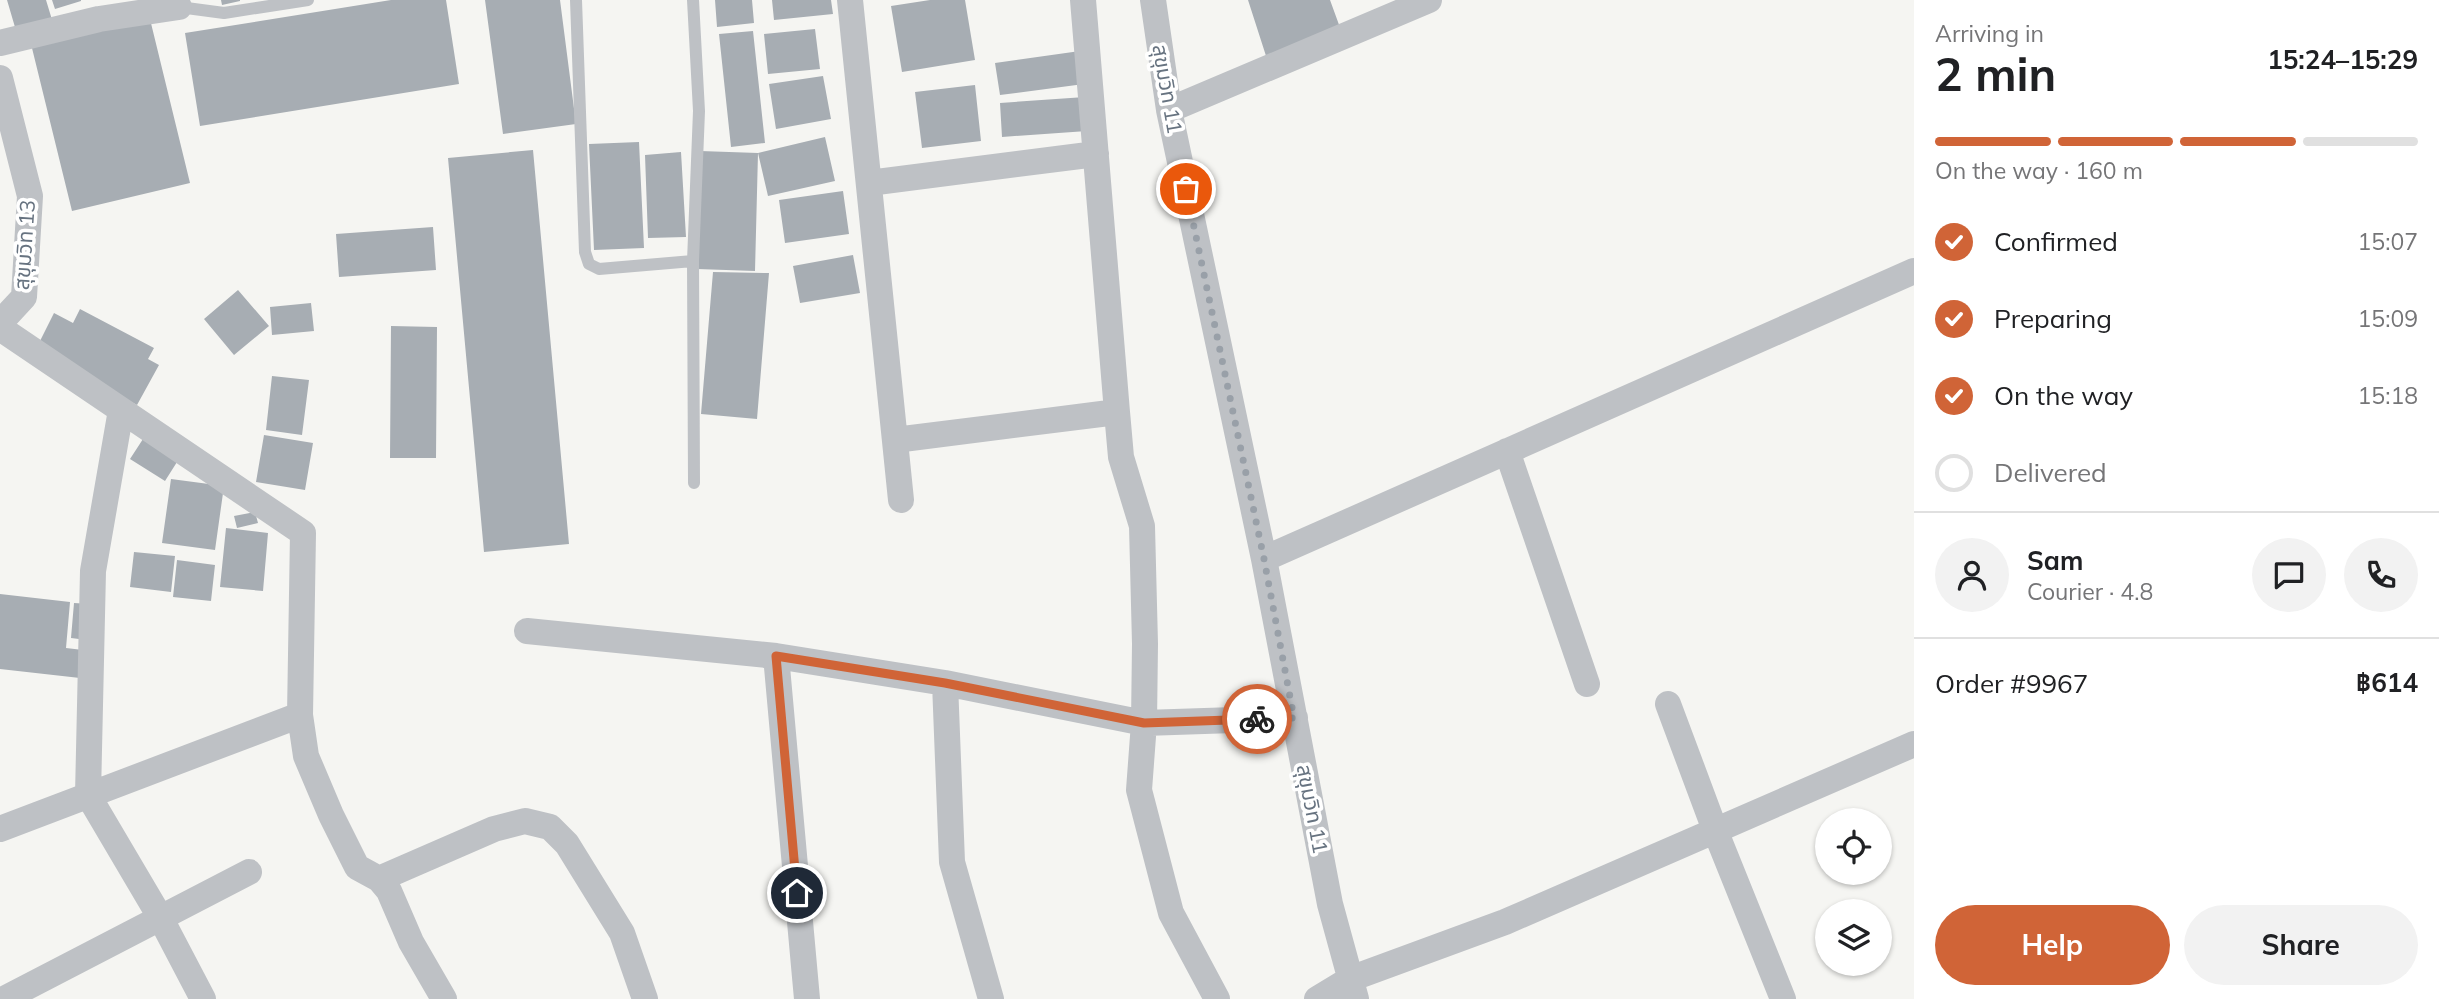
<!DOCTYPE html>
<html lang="en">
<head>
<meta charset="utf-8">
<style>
  body { margin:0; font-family:Mulish,"Noto Sans Thai",sans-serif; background:#f2f2f2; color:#202124; height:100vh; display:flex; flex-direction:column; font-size:26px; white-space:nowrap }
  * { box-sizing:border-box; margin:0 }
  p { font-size:23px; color:#757577 }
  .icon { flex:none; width:38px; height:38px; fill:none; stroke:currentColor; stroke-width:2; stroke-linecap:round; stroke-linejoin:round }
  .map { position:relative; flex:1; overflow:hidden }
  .drawer { display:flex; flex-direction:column; background:#fff; width:525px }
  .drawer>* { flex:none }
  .controls { position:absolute; left:1815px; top:808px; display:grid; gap:14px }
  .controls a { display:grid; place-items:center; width:77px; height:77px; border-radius:50%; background:#fff; box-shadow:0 2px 5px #0004; font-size:35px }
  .pin { position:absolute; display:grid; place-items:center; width:60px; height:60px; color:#fff; margin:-30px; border:4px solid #fff; border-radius:50%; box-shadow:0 2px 7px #0007 }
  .courier { position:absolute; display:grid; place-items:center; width:70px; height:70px; margin:-35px; border:5px solid #d06437; border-radius:50%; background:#fff; color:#222; box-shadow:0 2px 9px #0007 }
  .overview em { font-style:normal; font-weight:700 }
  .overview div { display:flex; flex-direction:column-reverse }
  .overview { display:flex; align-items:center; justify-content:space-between; height:119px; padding:0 21px }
  h1 { font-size:46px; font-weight:700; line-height:52px }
  .bar { display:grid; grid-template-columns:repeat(4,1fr); gap:10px 7px; align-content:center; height:84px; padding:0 21px }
  .bar i { height:9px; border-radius:5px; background:#e0e0e0 }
  .bar .selected { background:#d06437 }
  .bar p { grid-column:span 4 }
  .line { display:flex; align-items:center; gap:18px; padding:0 21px; border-top:2px solid #e0e0e0 }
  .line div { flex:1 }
  .round { display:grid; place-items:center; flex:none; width:74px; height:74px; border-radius:37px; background:#f2f2f2 }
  ol { padding:0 21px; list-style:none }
  li { display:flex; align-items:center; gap:21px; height:77px }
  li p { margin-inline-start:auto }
  li .icon { padding:7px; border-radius:50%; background:#d06437; color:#fff; stroke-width:4 }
  li:last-child { color:#757577 }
  li i { width:38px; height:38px; border:4px solid #e0e0e0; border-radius:50% }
  .primary-button { display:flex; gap:14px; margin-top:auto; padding:14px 21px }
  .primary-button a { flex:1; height:80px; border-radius:42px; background:#d06437; color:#fff; font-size:28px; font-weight:700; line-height:80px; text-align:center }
  .primary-button a+a { background:#f2f2f2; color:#202124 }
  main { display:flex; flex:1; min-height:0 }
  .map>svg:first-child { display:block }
  .building { fill:#a7adb3 }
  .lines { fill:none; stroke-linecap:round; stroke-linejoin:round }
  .lane { stroke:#bec1c5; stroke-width:12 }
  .street { stroke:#bec1c5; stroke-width:26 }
  .done { stroke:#99a0a8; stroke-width:7; stroke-dasharray:0 12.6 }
  .route { stroke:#d06437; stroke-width:9 }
  .labels { text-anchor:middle; stroke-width:7; stroke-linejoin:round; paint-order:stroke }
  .street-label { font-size:21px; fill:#677380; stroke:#fff }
</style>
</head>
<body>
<main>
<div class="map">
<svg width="1914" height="999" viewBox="0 0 1914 999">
  <rect width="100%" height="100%" fill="#f5f5f2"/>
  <path class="building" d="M7,0H46L53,23L17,34Z
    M52,0H81V1L55,9Z
    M221,0H240V1L222,5Z
    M391,0H446L459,84L200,126L185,33Z
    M485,0H560L576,124L503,134Z
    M715,0H752L754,23L717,27Z
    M772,0H831L833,14L774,20Z
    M930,0H965L975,60L902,72L891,6Z
    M1248,0H1330L1342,33L1267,59Z
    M149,15L190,183L72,211L31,44Z
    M815,29L820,69L768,74L764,34Z
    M753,31L765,143L731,147L719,34Z
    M1080,51L1084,84L1000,95L995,63Z
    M823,76L831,119L776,129L769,84Z
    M975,85L981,141L922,148L915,92Z
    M1085,97L1087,131L1002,137L1000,103Z
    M825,137L835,181L768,196L758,153Z
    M639,142L644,248L594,250L589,144Z
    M533,150L569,544L484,552L448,158Z
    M700,151L758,153L755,271L697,269Z
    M681,152L686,237L648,238L645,155Z
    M843,191L849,234L785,243L779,200Z
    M433,227L436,270L339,277L336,234Z
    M853,255L860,293L800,303L793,266Z
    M713,272L769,273L757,419L701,414Z
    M238,290L269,326L234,355L204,319Z
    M311,303L314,331L272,335L270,307Z
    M80,309L154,348L148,359L159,365L137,405L35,351L54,313L73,323Z
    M391,326L437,327L436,458H390Z
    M272,376L309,380L302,435L266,430Z
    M264,435L313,443L305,490L256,482Z
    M143,439L177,462L165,481L130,459Z
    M171,479L224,486L215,550L162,543Z
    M255,512L258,523L237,528L234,516Z
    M226,528L268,533L263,591L220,587Z
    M134,552L175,556L171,592L130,587Z
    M177,560L215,565L211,601L173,597Z
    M0,594L70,602L66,648L83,650L80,678L0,669Z
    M74,603L90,604L87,640L71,638Z"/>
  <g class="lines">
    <path class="lane" d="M576,0L585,252L589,264L599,269L693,261
      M693,0L699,111L693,261L694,483
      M179,6V7L224,13L308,0"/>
    <path class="street" d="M850,0L901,500
      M1153,0L1169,110L1264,559L1330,904L1356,999
      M0,43L99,19L179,7
      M0,78L30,196L24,297L0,323
      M1169,110L1429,0
      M869,183L1096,154
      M0,328L303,533L300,715L0,829
      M121,410L93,571L88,795L160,917L203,999
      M1117,412L1121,457L1142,526L1145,644L1144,723L1139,790L1171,913L1217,999
      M895,440L1117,412L1083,0
      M1507,451L1587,684
      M1264,559L1914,271
      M527,631L776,656L945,683L1144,723L1295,718
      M776,656L807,999
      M945,683L952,862L991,999
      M1668,704L1715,830L1783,999
      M300,715L306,756L331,815L357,867L379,879L389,891L411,942L444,999
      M379,879L494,829L525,821L550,827L567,844L622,933L645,999
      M4,999L249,872
      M1317,999L1350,979L1505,922L1914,744"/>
  </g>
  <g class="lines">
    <path class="done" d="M1186,189L1264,559L1294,718L1257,719"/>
    <path class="route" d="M797,893L776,656L945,683L1144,723L1257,719"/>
  </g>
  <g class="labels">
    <g class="street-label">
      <text transform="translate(1167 89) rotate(80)" y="7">สุขุมวิท 11</text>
      <text transform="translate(25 245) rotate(-86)" y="7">สุขุมวิท 13</text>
      <text transform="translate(1312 809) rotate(79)" y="7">สุขุมวิท 11</text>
    </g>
  </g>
</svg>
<div class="controls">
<a><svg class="icon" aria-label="locate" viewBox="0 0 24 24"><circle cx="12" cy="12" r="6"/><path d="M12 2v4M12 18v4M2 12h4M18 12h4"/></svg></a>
<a><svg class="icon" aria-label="layers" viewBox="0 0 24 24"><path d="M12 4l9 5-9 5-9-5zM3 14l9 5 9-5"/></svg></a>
</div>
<div class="pin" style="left:1186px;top:189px;background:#ea580c"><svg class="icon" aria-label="bag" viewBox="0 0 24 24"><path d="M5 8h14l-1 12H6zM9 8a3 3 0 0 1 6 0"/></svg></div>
<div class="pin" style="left:797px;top:893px;background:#1f2937"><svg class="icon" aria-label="home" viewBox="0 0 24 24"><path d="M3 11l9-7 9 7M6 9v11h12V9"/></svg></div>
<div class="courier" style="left:1257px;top:719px"><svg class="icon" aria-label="bike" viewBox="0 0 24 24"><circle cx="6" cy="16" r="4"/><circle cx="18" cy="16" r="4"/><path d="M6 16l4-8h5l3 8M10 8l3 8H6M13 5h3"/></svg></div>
</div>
<section class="drawer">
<div class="overview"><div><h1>2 min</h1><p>Arriving in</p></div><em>15:24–15:29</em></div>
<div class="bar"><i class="selected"></i><i class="selected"></i><i class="selected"></i><i></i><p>On the way · 160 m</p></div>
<ol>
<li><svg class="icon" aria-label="check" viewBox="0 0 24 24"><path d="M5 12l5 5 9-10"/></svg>Confirmed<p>15:07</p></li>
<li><svg class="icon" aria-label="check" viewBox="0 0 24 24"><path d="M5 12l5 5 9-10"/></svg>Preparing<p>15:09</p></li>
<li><svg class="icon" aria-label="check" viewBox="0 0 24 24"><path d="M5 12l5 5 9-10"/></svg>On the way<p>15:18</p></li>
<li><i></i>Delivered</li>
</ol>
<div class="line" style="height:126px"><a class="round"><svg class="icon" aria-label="person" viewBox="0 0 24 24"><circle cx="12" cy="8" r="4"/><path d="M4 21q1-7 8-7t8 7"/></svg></a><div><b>Sam</b><p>Courier · 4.8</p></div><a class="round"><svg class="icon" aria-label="chat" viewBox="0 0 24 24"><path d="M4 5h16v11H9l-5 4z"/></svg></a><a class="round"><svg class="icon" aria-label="phone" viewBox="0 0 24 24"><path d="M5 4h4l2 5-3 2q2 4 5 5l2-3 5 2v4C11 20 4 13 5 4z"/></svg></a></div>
<div class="line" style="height:91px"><div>Order #9967</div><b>฿614</b></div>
<div class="primary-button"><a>Help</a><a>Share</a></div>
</section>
</main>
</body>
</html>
